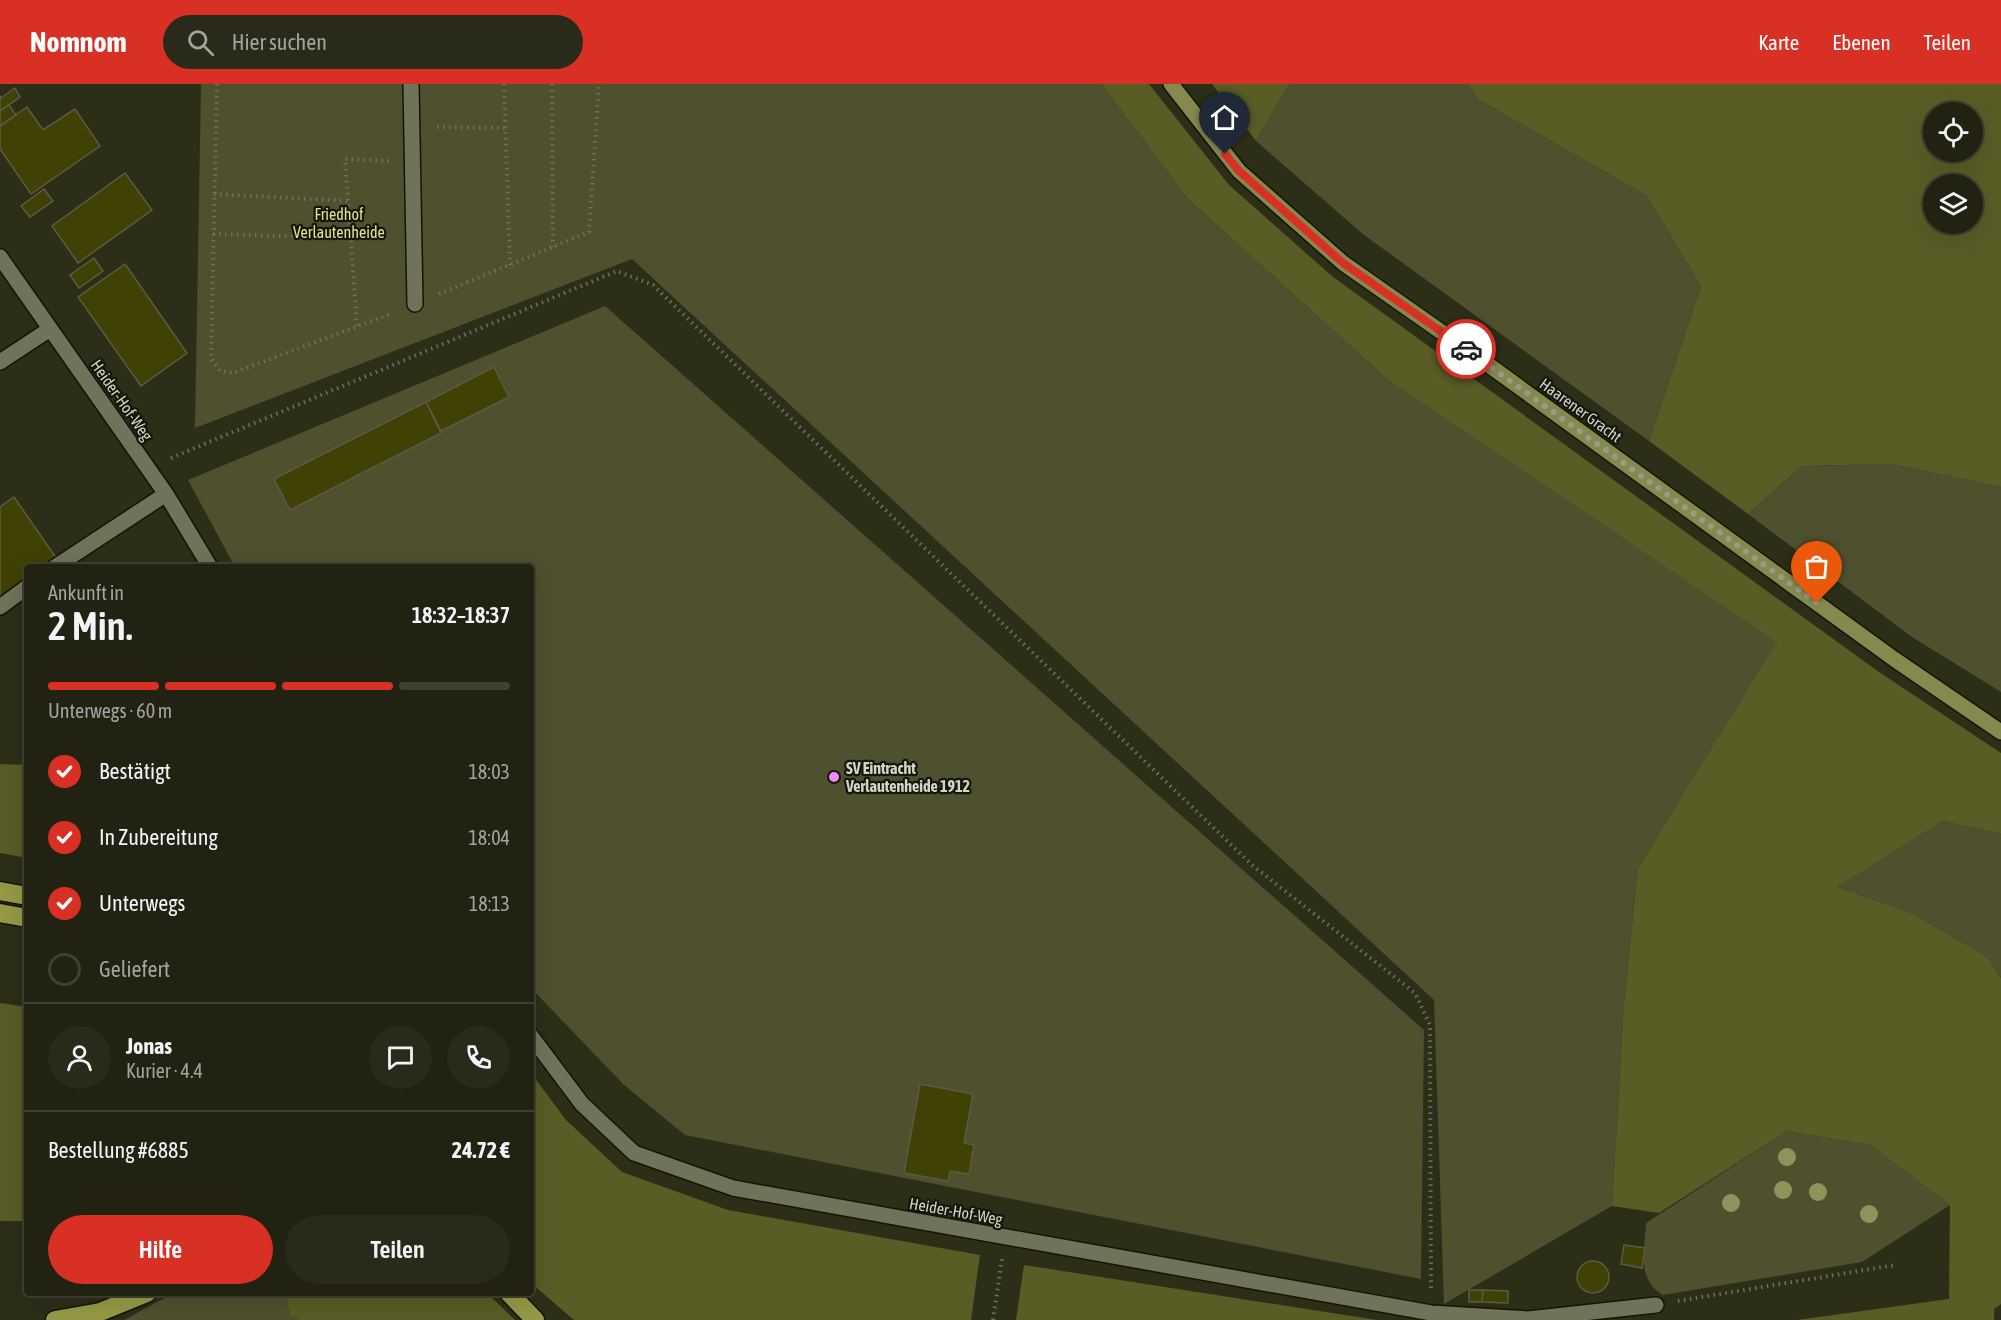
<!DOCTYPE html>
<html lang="de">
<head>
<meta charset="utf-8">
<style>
  body { margin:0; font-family:"Asap Condensed",sans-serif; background:#2a2a1b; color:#f1f3f6; height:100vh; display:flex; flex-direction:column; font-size:22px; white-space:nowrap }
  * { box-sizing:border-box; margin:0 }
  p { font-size:20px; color:#a2a49f }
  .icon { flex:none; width:33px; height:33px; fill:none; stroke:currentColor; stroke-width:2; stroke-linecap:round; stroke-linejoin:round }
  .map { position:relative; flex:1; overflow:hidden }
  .panel { position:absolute; left:24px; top:480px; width:510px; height:732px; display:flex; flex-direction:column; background:#222212; border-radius:6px; box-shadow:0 6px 24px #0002,0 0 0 2px #3f3f32 }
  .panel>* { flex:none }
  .controls { position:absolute; left:1923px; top:18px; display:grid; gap:12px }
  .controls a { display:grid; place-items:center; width:60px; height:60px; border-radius:50%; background:#222212; box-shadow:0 6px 24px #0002,0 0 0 2px #3f3f32; font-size:30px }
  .pin { position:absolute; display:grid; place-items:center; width:51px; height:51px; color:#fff; margin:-62px -26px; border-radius:50% 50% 50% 0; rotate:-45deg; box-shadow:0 0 6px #0007 }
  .pin .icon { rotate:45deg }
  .courier { position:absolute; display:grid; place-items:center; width:60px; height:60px; margin:-30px; border:4px solid #d93025; border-radius:50%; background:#fff; color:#222; box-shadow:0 2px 8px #0007 }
  .headline em { font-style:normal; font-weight:600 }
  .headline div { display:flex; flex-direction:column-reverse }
  .headline { display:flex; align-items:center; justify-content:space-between; height:102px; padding:0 24px }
  h1 { font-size:39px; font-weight:600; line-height:45px }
  .bar { display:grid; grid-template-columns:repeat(4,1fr); gap:9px 6px; align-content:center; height:72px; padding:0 24px }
  .bar i { height:8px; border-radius:4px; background:#3f3f32 }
  .bar .selected { background:#d93025 }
  .bar p { grid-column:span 4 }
  .line { display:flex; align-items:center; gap:15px; padding:0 24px; border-top:2px solid #3f3f32 }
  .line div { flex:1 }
  .round { display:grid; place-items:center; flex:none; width:63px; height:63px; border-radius:32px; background:#2a2a1b }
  ol { padding:0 24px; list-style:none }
  li { display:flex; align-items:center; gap:18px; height:66px }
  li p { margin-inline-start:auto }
  li .icon { padding:6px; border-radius:50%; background:#d93025; color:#fff; stroke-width:4 }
  li:last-child { color:#a2a49f }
  li i { width:33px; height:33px; border:3px solid #3f3f32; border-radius:50% }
  .primary-button { display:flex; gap:12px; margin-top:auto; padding:12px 24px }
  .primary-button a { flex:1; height:69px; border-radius:36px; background:#d93025; color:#fff; font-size:24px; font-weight:600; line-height:69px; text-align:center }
  .primary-button a+a { background:#2a2a1b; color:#f1f3f6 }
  header { display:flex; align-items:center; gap:36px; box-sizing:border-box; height:84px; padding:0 30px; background:#d93025; color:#fff }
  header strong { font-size:28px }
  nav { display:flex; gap:33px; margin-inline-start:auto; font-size:21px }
  .search { width:420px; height:54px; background:#2a2a1b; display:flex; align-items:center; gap:15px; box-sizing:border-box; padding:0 21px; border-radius:33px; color:#a2a49f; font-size:22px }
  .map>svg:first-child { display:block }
  .green { fill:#4e502e }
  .forest { fill:#595c25; fill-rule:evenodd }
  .building { fill:#3f4105; stroke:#5a5c44; stroke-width:1.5 }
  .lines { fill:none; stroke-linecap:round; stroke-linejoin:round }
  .minor-casing { stroke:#151602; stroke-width:18 }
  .major-casing { stroke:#151602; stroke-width:18 }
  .highway-casing { stroke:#151602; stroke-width:21 }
  .path { stroke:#6f705d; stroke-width:4; stroke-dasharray:1.5 4.5; stroke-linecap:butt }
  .minor { stroke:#707259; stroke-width:15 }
  .major { stroke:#86894e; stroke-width:15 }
  .highway { stroke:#949946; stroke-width:18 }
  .tree { fill:#8f935b }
  .done { stroke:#999b8a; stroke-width:6; stroke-dasharray:0 10.8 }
  .route { stroke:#d93025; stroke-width:8 }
  .poi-dot { fill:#ec8cfb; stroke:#15160c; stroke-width:2 }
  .labels { text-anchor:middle; stroke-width:4.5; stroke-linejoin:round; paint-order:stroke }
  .park-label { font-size:16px; fill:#dfe591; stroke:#15160c }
  .street-label { font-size:16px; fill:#d3d5c7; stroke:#15160c }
  .poi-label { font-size:16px; font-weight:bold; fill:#d3d5c7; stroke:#15160c; text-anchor:start }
</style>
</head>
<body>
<header>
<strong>Nomnom</strong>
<div class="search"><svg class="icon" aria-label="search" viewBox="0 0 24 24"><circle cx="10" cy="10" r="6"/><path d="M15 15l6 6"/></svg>Hier suchen</div>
<nav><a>Karte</a><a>Ebenen</a><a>Teilen</a></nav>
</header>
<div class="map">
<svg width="2001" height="1236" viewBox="0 0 2001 1236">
  <rect width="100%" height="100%" fill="#2d2e18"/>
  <path class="green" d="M201,0H1101L1188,115L1388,296L1778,558L1638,784L1624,918L1612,1122L1444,1220L1434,916L632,175L195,344Z
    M1290,0H1467L1479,16L1647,112L1701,202L1649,357L1364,151L1256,57Z
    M605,222L1424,946L1421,1195L685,1051L624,1001L531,904V483H235L188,396Z
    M1891,380L2001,403V608L1912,553L1748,430L1802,382Z
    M1943,737L2001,750V894L1989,874L1914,830L1838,803Z
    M1787,1047L1870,1061L1950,1121L1862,1178L1663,1211C1636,1196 1645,1165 1646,1139Z
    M174,1209H285L290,1232L300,1236H124Z"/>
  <path class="forest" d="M1101,0H1149L1229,101L1333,193L1879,588L2001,669V750L1943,737L1838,803L1914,830L1989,874L2001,894V1220L1994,1225V1236H1797L1949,1215L1950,1121L1870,1061L1787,1047L1659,1129L1612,1122L1624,918L1638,784L1777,558L1388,296L1188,115Z
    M1212,0H1290L1256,57Z
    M1467,0H2001V403L1891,380L1802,382L1748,430L1649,357L1701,202L1647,112L1479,16ZM1934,28H1972V68H1934ZM1934,100H1972V140H1934Z
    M0,680L27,681V774L0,769Z
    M0,919L27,923V1137H0Z
    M531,989L566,1036L622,1088L728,1126L980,1171L971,1236H574L531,1199Z
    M1024,1181L1377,1236H1016Z
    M285,1209H487L515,1236H300L290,1232Z"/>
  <path class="building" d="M15,4L20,13L0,27V12L1,14Z
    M9,21L16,31L0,42V27Z
    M27,23L43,46L75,25L100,62L31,110L0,65V42Z
    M125,89L152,126L78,179L52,142Z
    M44,105L53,117L30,133L21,122Z
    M94,174L103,187L79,204L70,191Z
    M125,180L187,269L141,302L78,213Z
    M494,283L509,313L441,347L426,318Z
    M426,318L441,349L290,426L274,395Z
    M14,413L59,478L52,483H27V500L0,519V423Z
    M920,1000L973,1010L964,1059L974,1061L969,1090L950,1087L948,1097L904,1089Z
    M1624,1161L1645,1164L1642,1184L1621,1180Z
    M1577 1193a16 16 0 1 1 32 0a16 16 0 1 1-32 0Z
    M1469,1206H1483L1482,1218H1469Z
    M1483,1206L1508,1207V1219L1482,1218Z"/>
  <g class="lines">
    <defs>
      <path id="minor" d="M411,0L415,220
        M0,173L166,410L210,483
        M0,278L50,245
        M55,483L166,410
        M0,523L27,503
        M531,952L582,1020L634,1069L733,1104L1431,1229L1528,1235L1656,1221"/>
      <path id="major" d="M1171,0L1239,87L1343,179L1490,282L1894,575L2001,648"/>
      <path id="highway" d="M0,807L27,812
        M0,829L27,834
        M509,1209L535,1236
        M55,1236L100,1228L147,1209"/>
    </defs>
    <use href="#minor" class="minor-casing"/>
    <use href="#major" class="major-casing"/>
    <use href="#highway" class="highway-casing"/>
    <path class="path" d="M217,0L211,275L220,287L233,289L393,229
      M504,0L510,181
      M552,0L553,163
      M437,43L505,44
      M214,110L348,117
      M213,150L350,154
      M439,210L589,148L599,0
      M357,242L345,75L389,77
      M171,374L617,187L653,201L1252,781L1415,909L1430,941L1431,1204
      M1678,1217L1895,1181
      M993,1236L1002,1175"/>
    <use href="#minor" class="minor"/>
    <use href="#major" class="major"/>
    <use href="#highway" class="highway"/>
  </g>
  <g class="tree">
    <circle cx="1787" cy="1073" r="9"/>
    <circle cx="1783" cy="1106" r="9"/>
    <circle cx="1818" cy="1108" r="9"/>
    <circle cx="1731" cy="1119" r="9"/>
    <circle cx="1869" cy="1130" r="9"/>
  </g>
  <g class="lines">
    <path class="done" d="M1466,265L1817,519"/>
    <path class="route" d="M1225,70L1239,87L1343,179L1466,265"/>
  </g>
  <circle class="poi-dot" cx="834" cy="693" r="6"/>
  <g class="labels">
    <g class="park-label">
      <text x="339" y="136">Friedhof<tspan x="339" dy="18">Verlautenheide</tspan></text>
    </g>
    <g class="street-label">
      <text transform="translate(122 316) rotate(55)" y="6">Heider-Hof-Weg</text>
      <text transform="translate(1581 326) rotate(36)" y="6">Haarener Gracht</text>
      <text transform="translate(956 1127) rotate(10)" y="6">Heider-Hof-Weg</text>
    </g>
    <g class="poi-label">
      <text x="846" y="690">SV Eintracht<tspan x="846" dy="18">Verlautenheide 1912</tspan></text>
    </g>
  </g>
</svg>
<div class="controls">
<a><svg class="icon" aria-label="locate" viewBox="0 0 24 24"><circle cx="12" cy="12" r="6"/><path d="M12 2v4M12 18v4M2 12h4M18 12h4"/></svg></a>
<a><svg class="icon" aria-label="layers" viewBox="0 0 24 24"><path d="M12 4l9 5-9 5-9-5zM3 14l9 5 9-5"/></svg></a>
</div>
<div class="pin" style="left:1817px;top:519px;background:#ea580c"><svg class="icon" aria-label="bag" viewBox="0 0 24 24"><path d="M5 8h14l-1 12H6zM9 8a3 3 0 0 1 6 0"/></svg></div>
<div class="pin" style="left:1225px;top:70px;background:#1f2937"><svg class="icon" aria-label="home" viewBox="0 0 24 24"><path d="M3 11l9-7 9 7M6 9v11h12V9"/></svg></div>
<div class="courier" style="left:1466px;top:265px"><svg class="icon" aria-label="car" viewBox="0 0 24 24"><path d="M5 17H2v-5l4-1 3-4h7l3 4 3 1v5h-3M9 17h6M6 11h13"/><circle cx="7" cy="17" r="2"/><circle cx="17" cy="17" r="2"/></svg></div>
<section class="panel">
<div class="headline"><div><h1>2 Min.</h1><p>Ankunft in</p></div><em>18:32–18:37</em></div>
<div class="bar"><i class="selected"></i><i class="selected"></i><i class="selected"></i><i></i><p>Unterwegs · 60 m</p></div>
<ol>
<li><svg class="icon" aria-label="check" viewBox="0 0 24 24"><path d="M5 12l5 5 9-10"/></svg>Bestätigt<p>18:03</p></li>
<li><svg class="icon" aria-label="check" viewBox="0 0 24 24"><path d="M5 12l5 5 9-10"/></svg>In Zubereitung<p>18:04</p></li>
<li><svg class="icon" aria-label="check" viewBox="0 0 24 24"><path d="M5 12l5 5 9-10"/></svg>Unterwegs<p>18:13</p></li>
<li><i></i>Geliefert</li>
</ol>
<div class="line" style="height:108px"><a class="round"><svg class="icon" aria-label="person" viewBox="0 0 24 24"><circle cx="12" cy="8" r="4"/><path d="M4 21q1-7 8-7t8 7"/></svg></a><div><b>Jonas</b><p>Kurier · 4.4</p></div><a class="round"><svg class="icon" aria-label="chat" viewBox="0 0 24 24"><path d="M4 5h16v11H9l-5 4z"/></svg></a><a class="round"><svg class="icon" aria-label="phone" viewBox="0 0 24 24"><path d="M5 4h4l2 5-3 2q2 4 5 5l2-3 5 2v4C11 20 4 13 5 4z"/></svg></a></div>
<div class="line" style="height:78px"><div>Bestellung #6885</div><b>24.72 €</b></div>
<div class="primary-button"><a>Hilfe</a><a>Teilen</a></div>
</section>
</div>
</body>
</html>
